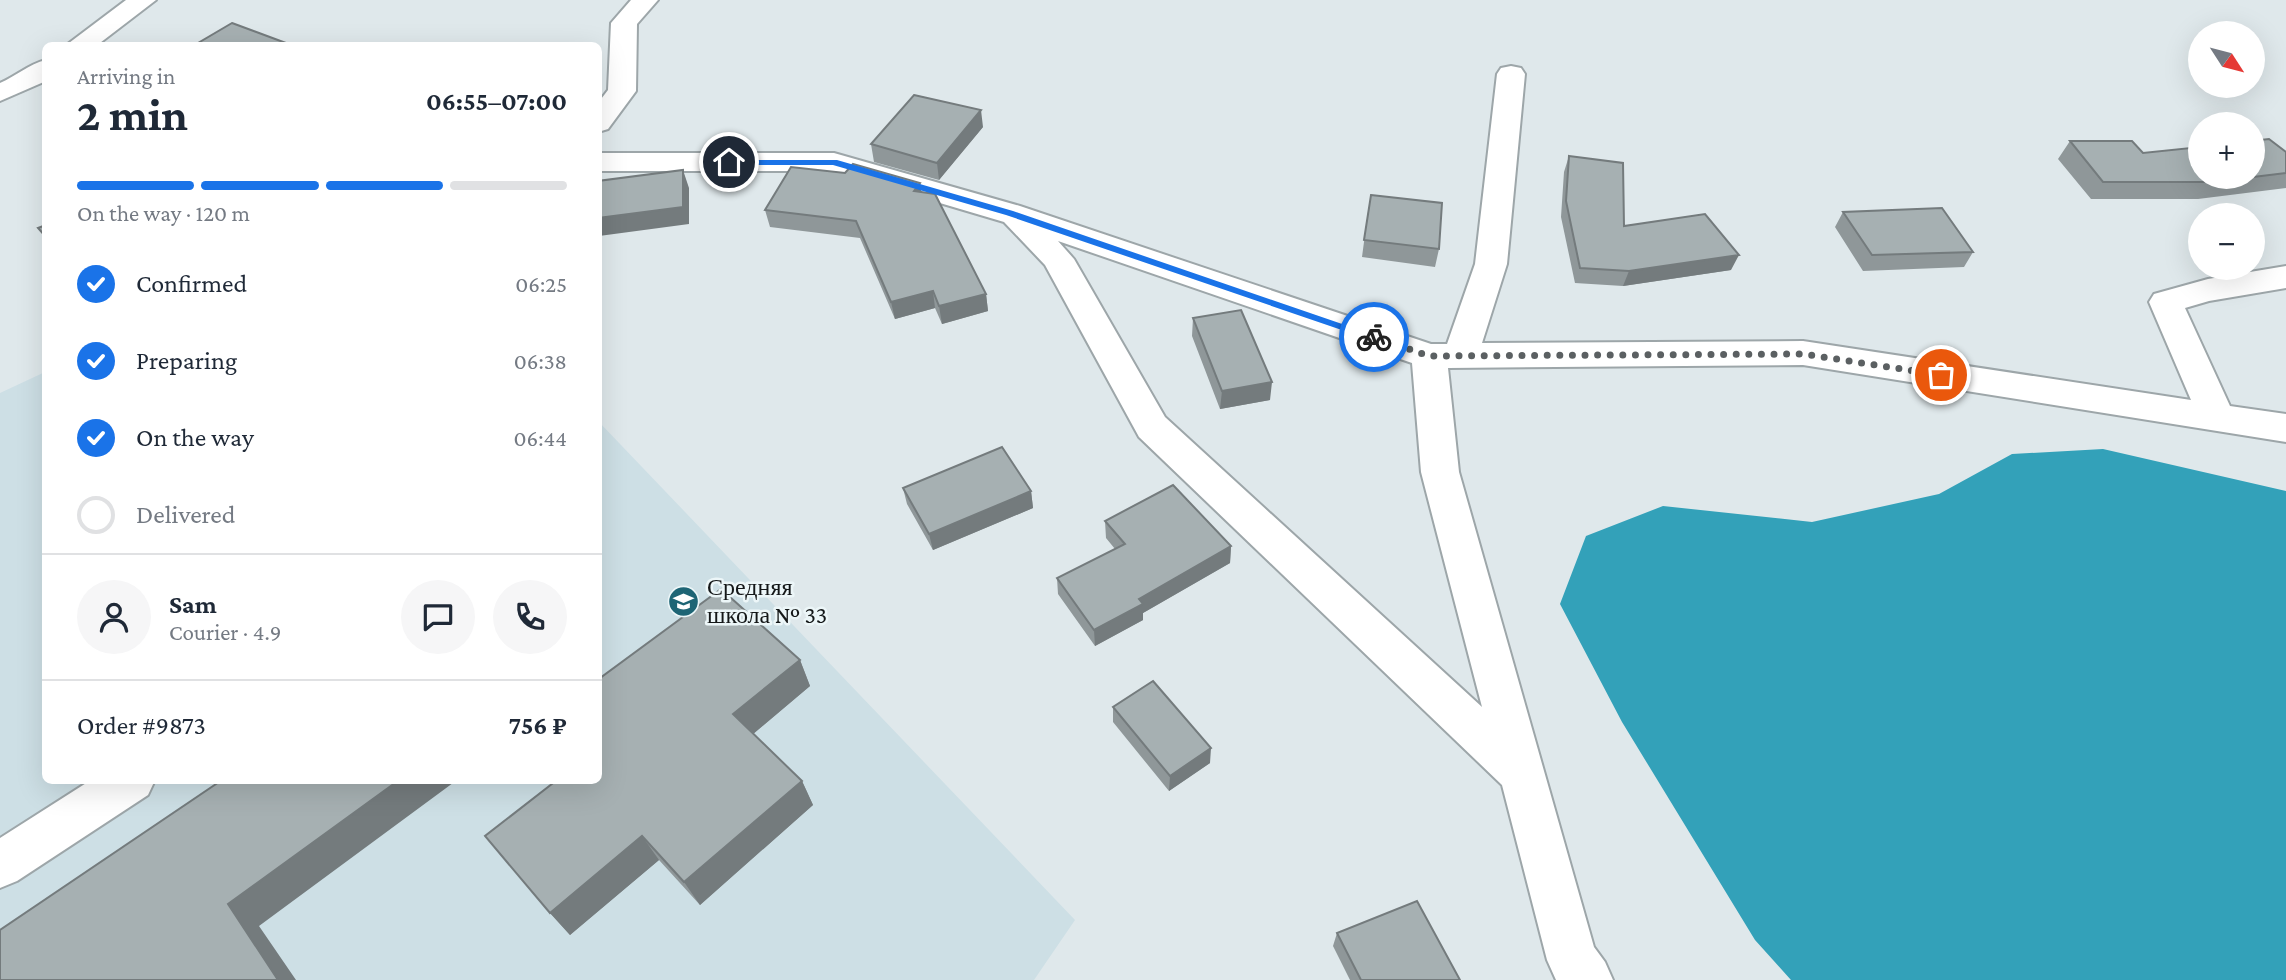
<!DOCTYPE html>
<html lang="en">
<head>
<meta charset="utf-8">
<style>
  body { margin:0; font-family:"Crimson Pro",serif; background:#f6f6f7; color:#1f2937; height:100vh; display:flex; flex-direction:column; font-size:26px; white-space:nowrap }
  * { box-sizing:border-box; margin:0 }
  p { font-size:23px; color:#747a83 }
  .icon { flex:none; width:38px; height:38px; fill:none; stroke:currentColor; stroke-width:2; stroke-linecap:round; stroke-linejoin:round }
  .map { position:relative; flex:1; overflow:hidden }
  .panel { position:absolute; left:42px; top:42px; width:560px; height:742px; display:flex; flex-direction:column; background:#fff; border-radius:10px; box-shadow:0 7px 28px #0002 }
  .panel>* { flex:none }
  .needle { width:46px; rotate:126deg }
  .buttons { position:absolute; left:2188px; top:21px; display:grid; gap:14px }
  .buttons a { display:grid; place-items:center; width:77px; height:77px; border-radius:50%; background:#fff; box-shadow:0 7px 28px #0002; font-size:35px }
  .pin { position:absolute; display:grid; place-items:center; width:60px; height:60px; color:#fff; margin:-30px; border:4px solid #fff; border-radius:50%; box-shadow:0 2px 7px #0007 }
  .courier { position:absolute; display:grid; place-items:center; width:70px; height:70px; margin:-35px; border:5px solid #1a73e8; border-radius:50%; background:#fff; color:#222; box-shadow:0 2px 9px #0007 }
  .overview em { font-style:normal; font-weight:700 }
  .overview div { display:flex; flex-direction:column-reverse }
  .overview { display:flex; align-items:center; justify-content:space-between; height:119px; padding:0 35px }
  h1 { font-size:46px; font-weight:700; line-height:52px }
  .bar { display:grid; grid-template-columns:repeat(4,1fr); gap:10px 7px; align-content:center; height:84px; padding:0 35px }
  .bar i { height:9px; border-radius:5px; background:#e0e1e3 }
  .bar .active { background:#1a73e8 }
  .bar p { grid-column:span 4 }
  .line { display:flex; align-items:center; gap:18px; padding:0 35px; border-top:2px solid #e0e1e3 }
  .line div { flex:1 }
  .round { display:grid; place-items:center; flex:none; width:74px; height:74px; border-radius:37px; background:#f6f6f7 }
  ol { padding:0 35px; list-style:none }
  li { display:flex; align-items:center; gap:21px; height:77px }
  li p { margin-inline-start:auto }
  li .icon { padding:7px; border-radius:50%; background:#1a73e8; color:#fff; stroke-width:4 }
  li:last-child { color:#747a83 }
  li i { width:38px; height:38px; border:4px solid #e0e1e3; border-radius:50% }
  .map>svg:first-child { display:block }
  .built { fill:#cddfe5 }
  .water { fill:#33a1b9 }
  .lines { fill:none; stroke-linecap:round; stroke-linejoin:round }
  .minor-casing { stroke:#9da6a9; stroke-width:4 }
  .minor { fill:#fff; fill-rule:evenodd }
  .wall { fill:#8f9799 }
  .shaded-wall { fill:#747b7d }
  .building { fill:#a6b0b2; stroke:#747b7d; stroke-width:2 }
  .route { fill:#1a73e8 }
  .done { stroke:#5b6062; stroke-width:7; stroke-dasharray:0 12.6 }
  .labels { text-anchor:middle; stroke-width:5; stroke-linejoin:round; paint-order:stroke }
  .poi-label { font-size:24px; fill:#141718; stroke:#ecf6f8; text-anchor:start }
</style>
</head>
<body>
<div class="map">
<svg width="2286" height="980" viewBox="0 0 2286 980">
  <rect width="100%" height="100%" fill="#dfe8eb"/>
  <path class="built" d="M45,372L46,780H598L599,422L1075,920L1034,980H0V393Z"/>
  <path class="water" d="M2103,449L2286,491V980H1791L1755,940L1622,722L1560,604L1586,536L1663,506L1812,522L1939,494L2012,454Z"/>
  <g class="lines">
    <defs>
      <path id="minor" d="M126,0H156L96,46H65Z
        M631,0H658L637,24L636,91L608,129L598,132V103L608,90L611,23Z
        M46,60V81L0,101V83C16,76 29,64 46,60Z
        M1511,66L1521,68L1525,74L1507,264L1482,343L1803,341L2191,400L2149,302L2154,294L2208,279L2286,266V288L2209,301L2185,308L2230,406L2286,414V442L1803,365L1448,368L1459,472L1594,947L1605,962L1613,980H1556L1547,960L1502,785L1139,437L1045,265L1004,222L832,171H598V153H834L1020,206L1431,344H1447L1475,264L1497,74L1501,68ZM1058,241L1412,363L1421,472L1482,707L1165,417L1074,259Z
        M91,780H155L148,795L17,881L0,888V838Z"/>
    </defs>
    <use href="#minor" class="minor-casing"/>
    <use href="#minor" class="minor"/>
  </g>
  <path class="wall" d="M983,127L939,180L874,162L871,144Z
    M2070,141L2143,153L2286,152V188L2198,199H2091L2058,159Z
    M1569,156L1624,226L1731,270L1623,286L1575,283L1561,217L1564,172Z
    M920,183L921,192L986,294L988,311L942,324L935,308L895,319L860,238L770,227L765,210Z
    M1368,212L1439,249L1435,267L1362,257Z
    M1843,212L1973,252L1964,267L1863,271L1835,227Z
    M1193,318L1270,400L1220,409L1192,336Z
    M903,488L1031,491L1033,508L933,550L907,504Z
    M1105,521L1231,546L1230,563L1143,613V620L1095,646L1058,594L1057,578L1115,549L1106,538Z
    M800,660L810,686L753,734L802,781L813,805L700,905L659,860L570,935L550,913L598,780L600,678Z
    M1113,707L1210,763L1169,791L1113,722Z
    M1337,933L1460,980H1350L1333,946Z"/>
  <path class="shaded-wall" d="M981,110L983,127L939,180L937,163Z
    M683,170L689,188V224L599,236L598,218Z
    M920,183L923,201L914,191Z
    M1739,255L1731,270L1623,286L1629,271Z
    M933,291L935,308L895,319L891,302Z
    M986,294L988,311L942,324L939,306Z
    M1272,382L1270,400L1220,409L1222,391Z
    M1031,491L1033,508L933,550L929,534Z
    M1231,546L1230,563L1143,613V620L1095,646L1094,630L1139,599Z
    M800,660L810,686L746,740L733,714Z
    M1211,748L1210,763L1169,791L1170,776Z
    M399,780H457L259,926L296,980H278L228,904Z
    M802,781L813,805L700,905L684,882Z
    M642,836L659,860L570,935L550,913Z"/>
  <path class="building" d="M232,23L294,46H193Z
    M914,95L981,110L937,163L871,144Z
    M2269,139L2286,152V173L2212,182H2103L2070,141H2132L2143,153L2200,147V177H2252V141Z
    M1569,156L1623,163L1624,226L1705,214L1739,255L1629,271L1580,268L1566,201Z
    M853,164L920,183L914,191L935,194L986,294L939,306L933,291L891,302L856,221L765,210L791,167L845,173Z
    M683,170V207L598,218V181Z
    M1371,195L1442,203L1439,249L1364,240Z
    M1942,208L1973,252L1872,255L1843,212Z
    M46,225V237L38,228Z
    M1241,310L1272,382L1222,391L1193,318Z
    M1002,447L1031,491L929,534L903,488Z
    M1173,485L1231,546L1139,599L1143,604L1094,630L1057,578L1125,544L1105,521Z
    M721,589L800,660L733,714L802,781L684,882L642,836L550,913L485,836L557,780H598V677L600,678Z
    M1153,681L1211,748L1170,776L1113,707Z
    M222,780H399L228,904L278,980H0V930Z
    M1417,901L1460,980H1361L1337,933Z"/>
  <path class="route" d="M726,160H837L1013,211L1380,337L1371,340L1006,215L833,165H729L726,164Z"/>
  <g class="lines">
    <path class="done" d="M1374,337L1429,356L1803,354L1941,375"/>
  </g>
  <defs>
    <symbol id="school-disc" viewBox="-11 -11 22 22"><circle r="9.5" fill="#1e6575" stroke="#ecf6f8"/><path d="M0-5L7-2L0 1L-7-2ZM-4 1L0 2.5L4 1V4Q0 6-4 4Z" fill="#fff"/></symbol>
  </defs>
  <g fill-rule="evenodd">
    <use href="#school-disc" x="666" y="584" width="35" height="35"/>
  </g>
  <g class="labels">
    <g class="poi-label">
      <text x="707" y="595">Средняя<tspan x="707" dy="28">школа № 33</tspan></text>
    </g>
  </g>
</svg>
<div class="buttons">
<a><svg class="needle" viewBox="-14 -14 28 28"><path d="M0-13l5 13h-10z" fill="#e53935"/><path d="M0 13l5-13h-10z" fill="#747a83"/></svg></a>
<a>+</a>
<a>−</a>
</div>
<div class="pin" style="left:1941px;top:375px;background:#ea580c"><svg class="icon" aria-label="bag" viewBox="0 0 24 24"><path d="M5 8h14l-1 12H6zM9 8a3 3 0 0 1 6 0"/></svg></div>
<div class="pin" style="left:729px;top:162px;background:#1f2937"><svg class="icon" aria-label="home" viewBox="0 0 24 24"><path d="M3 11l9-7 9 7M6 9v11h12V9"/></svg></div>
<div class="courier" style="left:1374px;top:337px"><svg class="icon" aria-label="bike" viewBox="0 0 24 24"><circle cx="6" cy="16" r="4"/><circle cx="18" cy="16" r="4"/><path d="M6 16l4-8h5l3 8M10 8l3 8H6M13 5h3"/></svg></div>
<section class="panel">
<div class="overview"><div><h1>2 min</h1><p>Arriving in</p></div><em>06:55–07:00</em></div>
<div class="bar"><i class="active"></i><i class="active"></i><i class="active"></i><i></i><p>On the way · 120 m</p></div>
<ol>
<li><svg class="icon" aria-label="check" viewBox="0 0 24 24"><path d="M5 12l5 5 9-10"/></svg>Confirmed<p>06:25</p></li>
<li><svg class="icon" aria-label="check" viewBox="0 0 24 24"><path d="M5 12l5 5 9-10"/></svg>Preparing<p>06:38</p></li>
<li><svg class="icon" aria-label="check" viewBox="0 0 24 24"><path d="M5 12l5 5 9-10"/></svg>On the way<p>06:44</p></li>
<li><i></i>Delivered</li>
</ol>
<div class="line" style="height:126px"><a class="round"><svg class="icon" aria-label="person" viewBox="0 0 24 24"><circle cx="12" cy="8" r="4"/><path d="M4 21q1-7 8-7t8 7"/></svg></a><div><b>Sam</b><p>Courier · 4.9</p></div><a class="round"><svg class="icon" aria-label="chat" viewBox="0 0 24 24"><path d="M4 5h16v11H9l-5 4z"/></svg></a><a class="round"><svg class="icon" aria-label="phone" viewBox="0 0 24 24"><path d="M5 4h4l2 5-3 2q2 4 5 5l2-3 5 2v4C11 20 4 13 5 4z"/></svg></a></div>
<div class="line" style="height:91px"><div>Order #9873</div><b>756 ₽</b></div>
</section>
</div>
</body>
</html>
